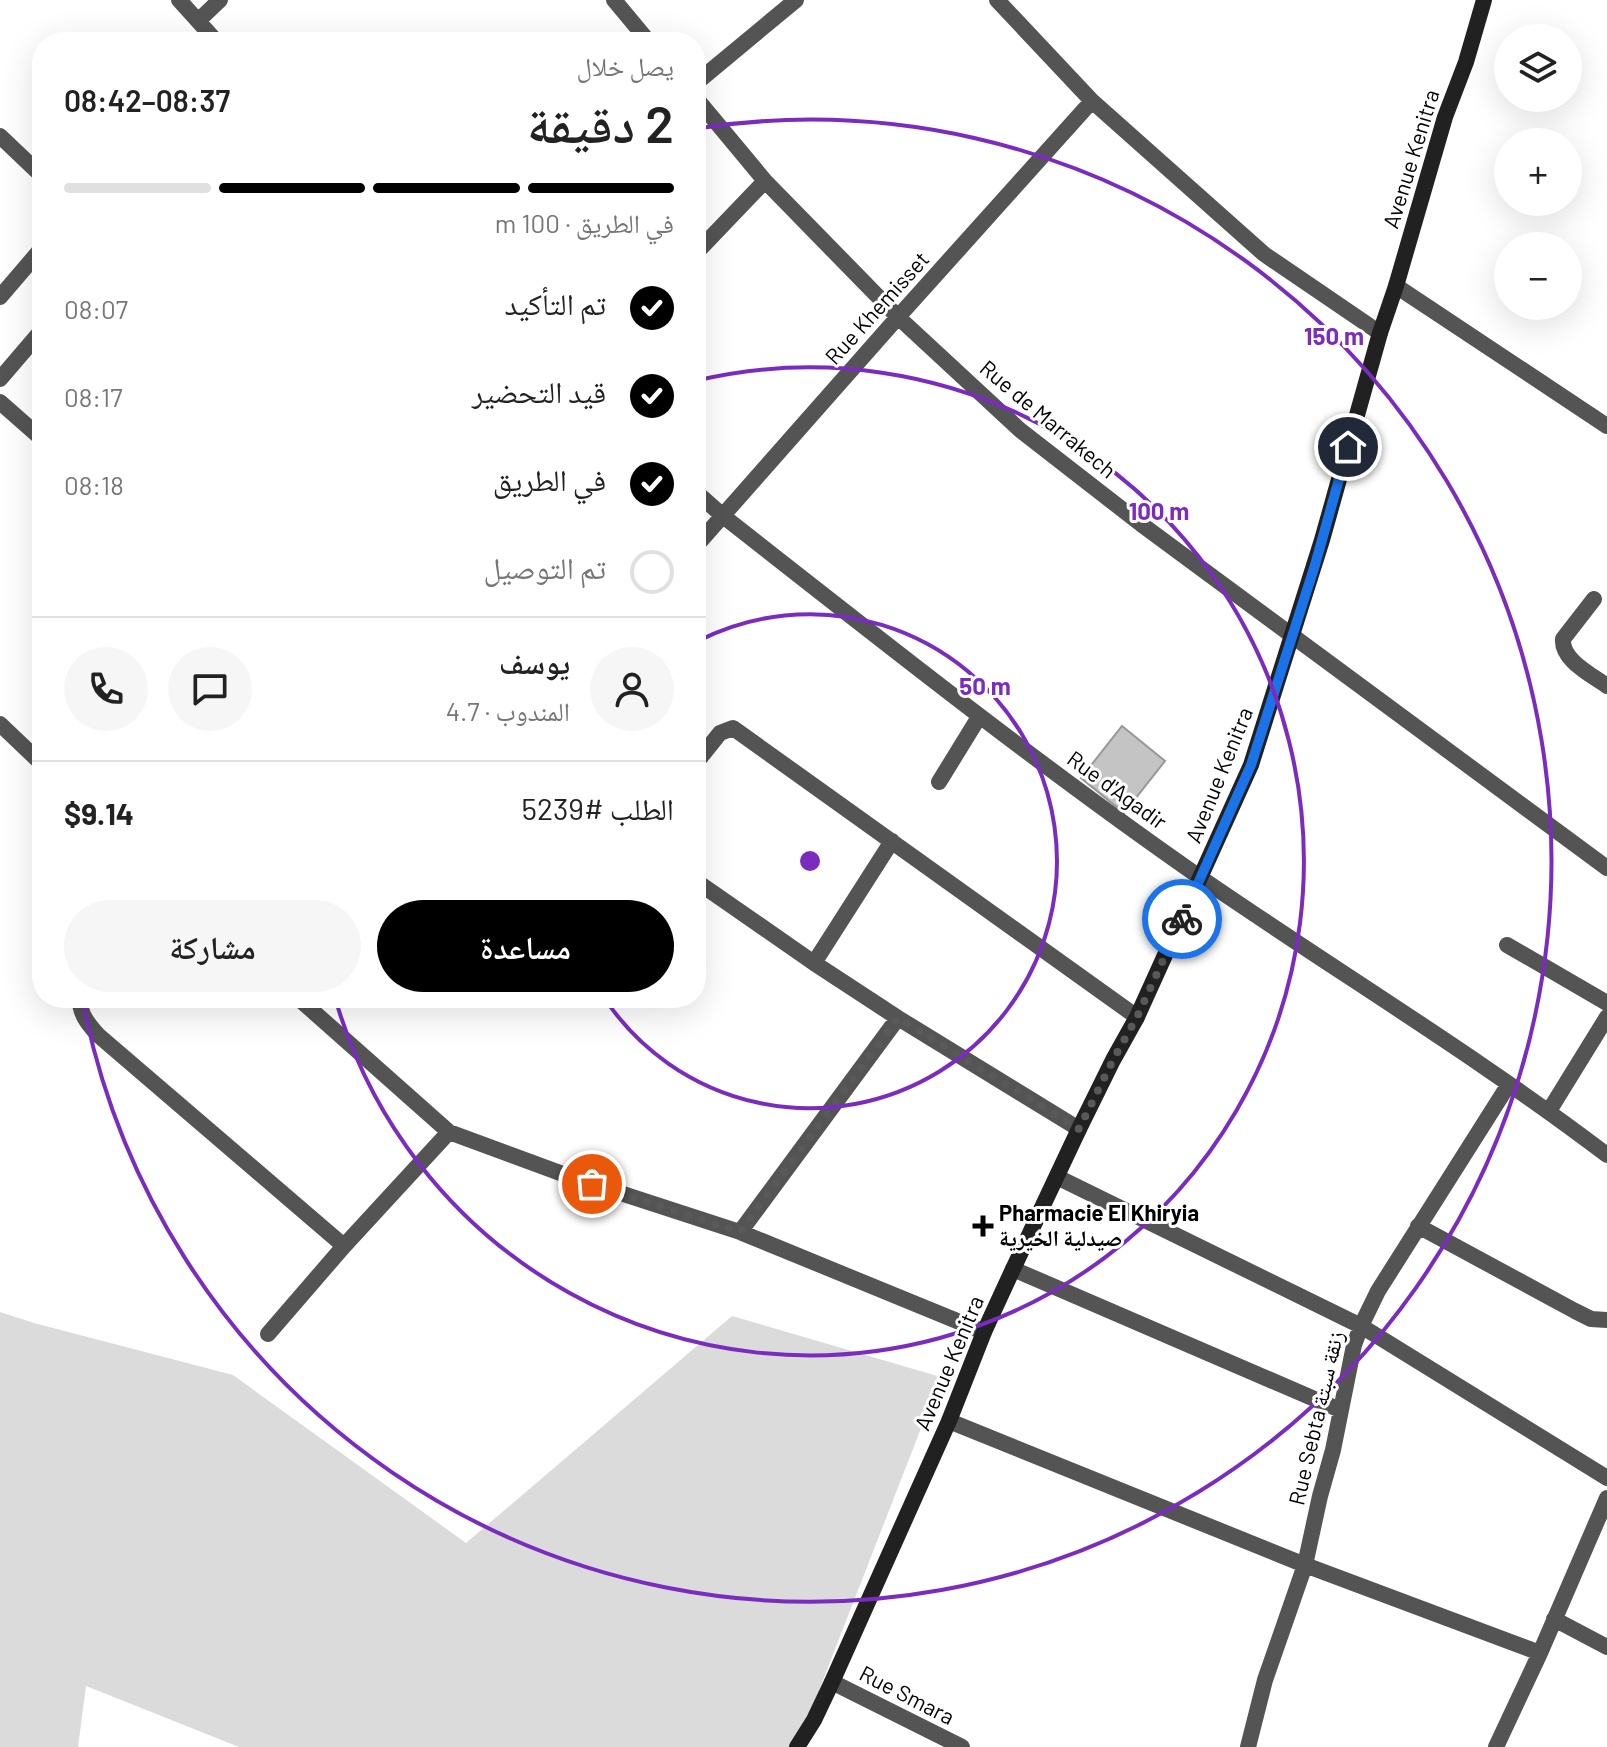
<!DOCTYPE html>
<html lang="ar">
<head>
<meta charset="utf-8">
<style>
  body { margin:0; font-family:Barlow,"Noto Naskh Arabic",sans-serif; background:#f6f6f6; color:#222; direction:rtl; height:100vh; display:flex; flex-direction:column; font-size:30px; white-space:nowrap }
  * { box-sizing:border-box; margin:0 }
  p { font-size:26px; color:#767676 }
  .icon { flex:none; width:44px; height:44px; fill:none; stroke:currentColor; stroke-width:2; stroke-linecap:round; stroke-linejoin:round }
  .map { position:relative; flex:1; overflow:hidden; direction:ltr }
  .sheet { position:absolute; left:32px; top:32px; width:674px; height:976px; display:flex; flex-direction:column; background:#fff; border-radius:32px; box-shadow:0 8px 32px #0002; direction:rtl }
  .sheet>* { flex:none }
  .fabs { position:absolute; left:1494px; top:24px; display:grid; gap:16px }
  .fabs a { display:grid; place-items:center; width:88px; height:88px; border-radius:50%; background:#fff; box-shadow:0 8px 32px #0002; font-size:40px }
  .pin { position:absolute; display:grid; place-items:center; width:68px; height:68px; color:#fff; margin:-34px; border:4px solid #fff; border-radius:50%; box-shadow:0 2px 8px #0007 }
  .courier { position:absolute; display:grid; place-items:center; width:80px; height:80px; margin:-40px; border:6px solid #1a73e8; border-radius:50%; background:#fff; color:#222; box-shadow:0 2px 10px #0007 }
  .head em { font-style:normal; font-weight:600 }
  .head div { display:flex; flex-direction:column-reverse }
  .head { display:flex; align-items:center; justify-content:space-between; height:136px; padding:0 32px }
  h1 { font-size:52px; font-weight:600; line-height:60px }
  .bar { display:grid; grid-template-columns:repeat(4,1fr); gap:12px 8px; align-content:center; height:96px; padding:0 32px }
  .bar i { height:10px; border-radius:6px; background:#e0e0e0 }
  .bar .active { background:#000 }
  .bar p { grid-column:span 4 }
  .line { display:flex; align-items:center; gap:20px; padding:0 32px; border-top:2px solid #e0e0e0 }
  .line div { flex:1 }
  .round { display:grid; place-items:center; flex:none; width:84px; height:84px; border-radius:42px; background:#f6f6f6 }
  ol { padding:0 32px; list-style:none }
  li { display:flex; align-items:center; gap:24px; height:88px }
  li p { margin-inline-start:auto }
  li .icon { padding:8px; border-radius:50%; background:#000; color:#fff; stroke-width:4 }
  li:last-child { color:#767676 }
  li i { width:44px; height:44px; border:4px solid #e0e0e0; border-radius:50% }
  .action { display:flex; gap:16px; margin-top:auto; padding:16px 32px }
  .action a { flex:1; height:92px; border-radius:48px; background:#000; color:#fff; font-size:32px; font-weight:600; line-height:92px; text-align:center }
  .action a+a { background:#f6f6f6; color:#222 }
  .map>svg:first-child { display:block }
  .green { fill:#dbdbdb }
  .building { fill:#c4c4c4; stroke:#989898; stroke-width:2 }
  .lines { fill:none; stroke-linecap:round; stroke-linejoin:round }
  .street { stroke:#545454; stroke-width:16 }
  .secondary { stroke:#212121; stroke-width:16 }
  .done { stroke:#595959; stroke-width:8; stroke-dasharray:0 14.4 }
  .route { stroke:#1a73e8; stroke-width:10 }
  .ring { fill:none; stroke:#7b2cbf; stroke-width:4 }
  .poi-dot { fill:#000; stroke:#fff; stroke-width:3 }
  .labels { text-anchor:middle; stroke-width:6; stroke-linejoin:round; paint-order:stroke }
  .street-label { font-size:22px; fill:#000; stroke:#fff }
  .poi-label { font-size:22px; font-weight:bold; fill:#000; stroke:#fff; text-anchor:start }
  .centre { fill:#7b2cbf; stroke:#fff; stroke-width:4 }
  .ring-label { font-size:24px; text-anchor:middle; font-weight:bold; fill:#7b2cbf; stroke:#fff; stroke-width:6; stroke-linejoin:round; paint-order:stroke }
</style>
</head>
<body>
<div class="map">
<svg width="1607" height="1747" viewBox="0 0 1607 1747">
  <rect width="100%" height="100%" fill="#fff"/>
  <path class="green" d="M0,1312L34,1323L233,1375L466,1543L732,1316L941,1377L797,1747H239L86,1686L78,1747H0Z"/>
  <path class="building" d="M1122,726L1165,761L1124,813L1081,778Z"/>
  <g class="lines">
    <path class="street" d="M179,0L217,42
      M614,0L649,42
      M997,0L1092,101L1264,254L1380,333
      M199,20L220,0
      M696,83L796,0
      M696,98L765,181L898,317L1020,430L1141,524L1607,868
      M0,136L42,176
      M696,253L765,181
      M1396,286L1607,426
      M0,297L42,248
      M0,379L42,330
      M0,402L42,439
      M696,492L723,516C880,639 1037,764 1201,878C1336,971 1477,1056 1607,1155
      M696,546L898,317L1092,101
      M1594,599L1563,639C1561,660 1592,675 1607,686
      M0,724L42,764
      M696,763L720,733L733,728L1137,1017
      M939,782L979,717
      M696,881L814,963L898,1018L1079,1129
      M1507,945L1607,1003
      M814,963L892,841
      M80,998C79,1013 88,1024 98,1035L344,1246
      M298,998L449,1132L571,1177L740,1232L984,1332
      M1549,1111L1607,1017
      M1057,1177L1361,1326L1607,1478
      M1418,1226L1575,1311L1591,1319L1607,1320
      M740,1232L898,1018
      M1013,1269L1340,1410
      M268,1334L344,1246L449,1132
      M949,1421L1305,1565L1540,1653
      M1554,1619L1607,1647
      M832,1682L962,1747
      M1248,1747L1265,1680L1305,1565L1320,1496L1333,1450L1354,1345L1361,1326L1378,1291L1509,1084
      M1496,1747L1540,1653L1607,1498"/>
    <path class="secondary" d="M797,1747L814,1720L832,1682L949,1421L984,1332L1013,1269L1079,1129L1113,1060L1137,1017L1251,765L1322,540L1380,333L1396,286L1445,117L1466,62L1484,0"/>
  </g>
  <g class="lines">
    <path class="done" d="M592,1184L740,1232L898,1018L1079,1129L1113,1060L1137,1017L1182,919"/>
    <path class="route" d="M1182,919L1251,765L1315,565L1348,447"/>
  </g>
  <g class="ring">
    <path d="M698 641A247 247 0 1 1 605 999"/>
    <path d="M699 380A494 494 0 1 1 336 1001"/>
    <path d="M700 128A741 741 0 1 1 83 1002"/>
  </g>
  <path class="poi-dot" d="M979 1214h8v8h8v8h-8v8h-8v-8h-8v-8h8z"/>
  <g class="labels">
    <g class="street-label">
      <text transform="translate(1411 159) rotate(-73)" y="8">Avenue Kenitra</text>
      <text transform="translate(877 308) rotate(-48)" y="8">Rue Khemisset</text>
      <text transform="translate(1048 419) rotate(40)" y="8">Rue de Marrakech</text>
      <text transform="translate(1219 775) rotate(-68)" y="8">Avenue Kenitra</text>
      <text transform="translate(1117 790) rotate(36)" y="8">Rue d'Agadir</text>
      <text transform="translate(949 1363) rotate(-67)" y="8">Avenue Kenitra</text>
      <text transform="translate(1316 1418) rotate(-77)" y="8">Rue Sebta زنقة سبتة</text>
      <text transform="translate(907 1695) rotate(27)" y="8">Rue Smara</text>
    </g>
    <g class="poi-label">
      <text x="999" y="1221">Pharmacie El Khiryia<tspan x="999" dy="25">صيدلية الخيرية</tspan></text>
    </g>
  </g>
  <circle cx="810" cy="861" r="12" class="centre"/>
  <g class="ring-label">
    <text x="1334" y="345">150 m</text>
    <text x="1159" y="520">100 m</text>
    <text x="985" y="695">50 m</text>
  </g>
</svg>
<div class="fabs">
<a><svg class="icon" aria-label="layers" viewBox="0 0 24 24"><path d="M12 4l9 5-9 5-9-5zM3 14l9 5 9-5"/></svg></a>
<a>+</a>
<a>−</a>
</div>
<div class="pin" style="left:592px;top:1184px;background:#ea580c"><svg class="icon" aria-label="bag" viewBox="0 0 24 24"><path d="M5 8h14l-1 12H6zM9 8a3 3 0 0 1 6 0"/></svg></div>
<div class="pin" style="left:1348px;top:447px;background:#1f2937"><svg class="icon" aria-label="home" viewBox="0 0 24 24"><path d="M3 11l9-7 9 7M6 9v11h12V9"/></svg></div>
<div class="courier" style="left:1182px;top:919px"><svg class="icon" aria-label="bike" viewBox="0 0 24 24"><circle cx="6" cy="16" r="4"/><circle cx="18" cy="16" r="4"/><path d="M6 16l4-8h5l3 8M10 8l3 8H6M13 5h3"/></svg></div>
<section class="sheet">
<div class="head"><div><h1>2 دقيقة</h1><p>يصل خلال</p></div><em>08:37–08:42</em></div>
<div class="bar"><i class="active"></i><i class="active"></i><i class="active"></i><i></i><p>في الطريق · 100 m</p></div>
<ol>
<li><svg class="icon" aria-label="check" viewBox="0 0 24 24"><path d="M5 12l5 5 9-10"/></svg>تم التأكيد<p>08:07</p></li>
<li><svg class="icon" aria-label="check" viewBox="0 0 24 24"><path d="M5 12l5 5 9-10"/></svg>قيد التحضير<p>08:17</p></li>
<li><svg class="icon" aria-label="check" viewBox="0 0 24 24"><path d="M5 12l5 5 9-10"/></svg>في الطريق<p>08:18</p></li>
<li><i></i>تم التوصيل</li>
</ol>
<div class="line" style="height:144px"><a class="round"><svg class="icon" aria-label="person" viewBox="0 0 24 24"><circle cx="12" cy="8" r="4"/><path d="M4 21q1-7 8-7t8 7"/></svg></a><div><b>يوسف</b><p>المندوب · 4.7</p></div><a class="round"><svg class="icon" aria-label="chat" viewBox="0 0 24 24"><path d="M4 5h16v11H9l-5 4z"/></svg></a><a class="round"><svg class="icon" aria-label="phone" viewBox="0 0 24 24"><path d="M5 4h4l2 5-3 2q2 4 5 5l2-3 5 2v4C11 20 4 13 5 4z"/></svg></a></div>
<div class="line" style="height:104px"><div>الطلب #5239</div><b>$9.14</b></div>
<div class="action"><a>مساعدة</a><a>مشاركة</a></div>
</section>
</div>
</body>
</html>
